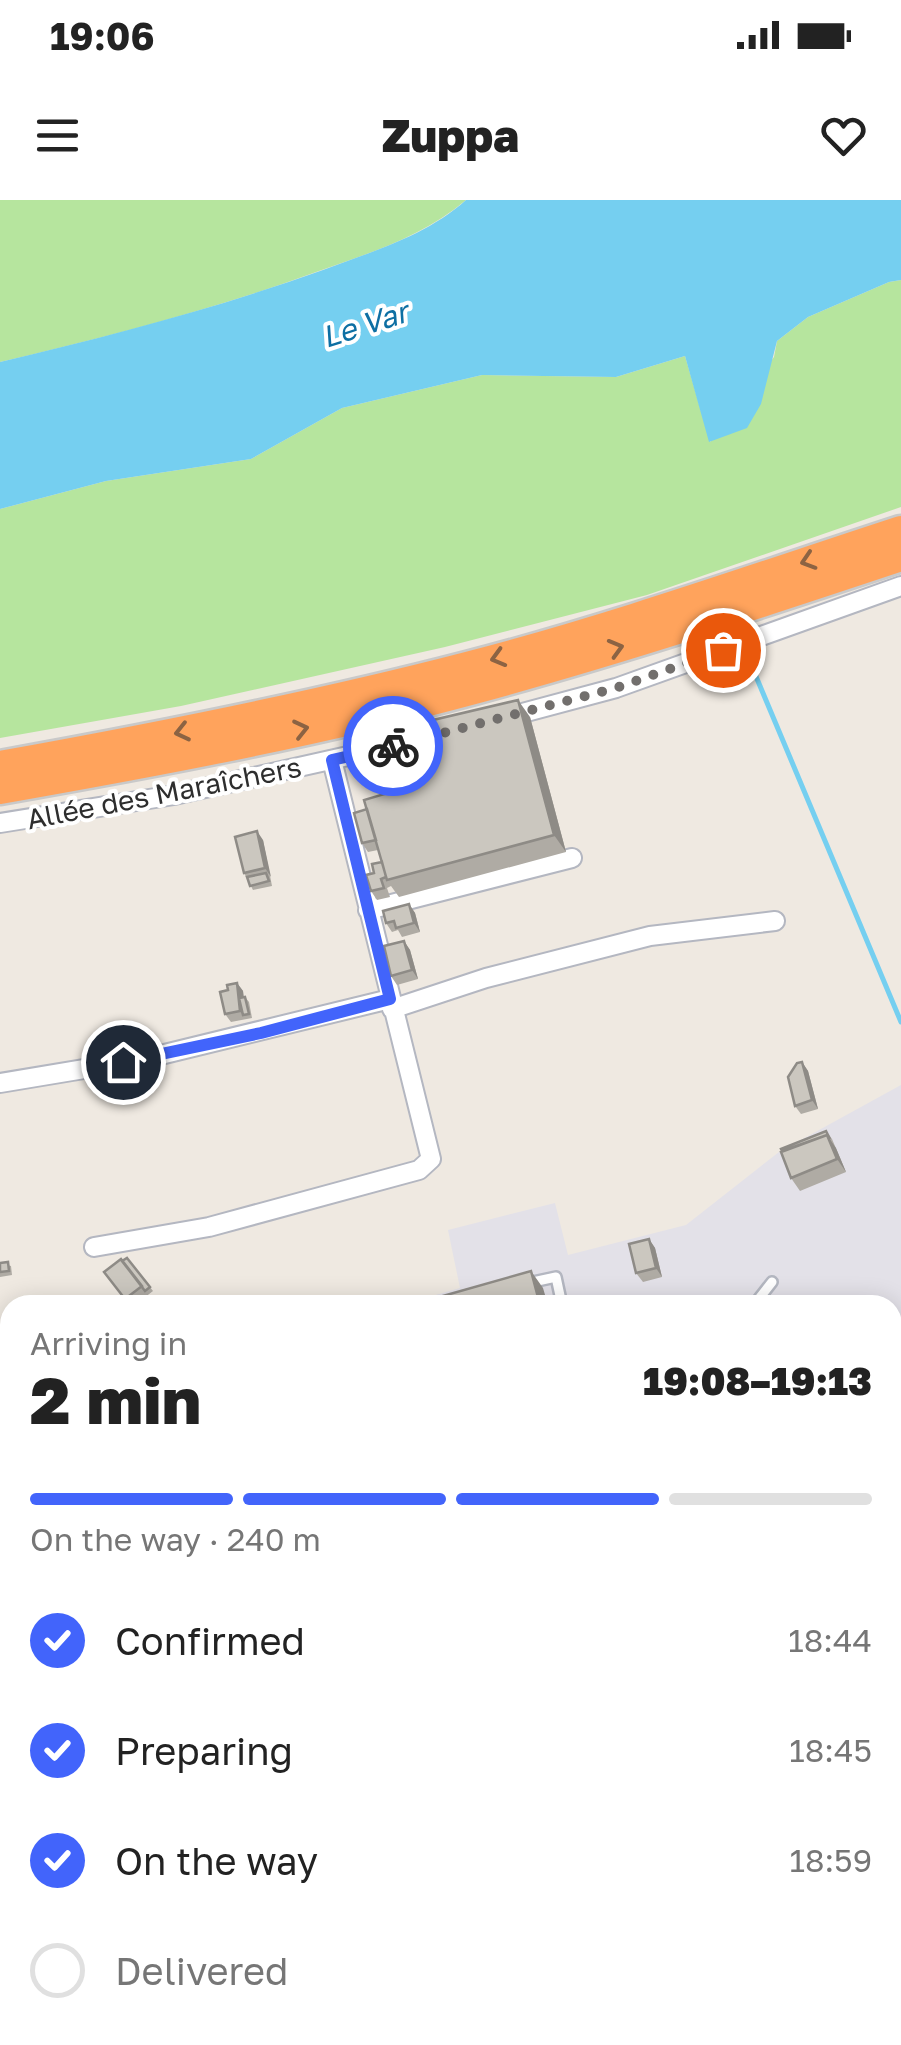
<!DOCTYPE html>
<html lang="en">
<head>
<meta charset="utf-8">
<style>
  body { margin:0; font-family:"Golos Text",sans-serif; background:#f6f6f6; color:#222; height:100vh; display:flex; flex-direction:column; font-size:38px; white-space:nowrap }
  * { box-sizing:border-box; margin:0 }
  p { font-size:32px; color:#767676 }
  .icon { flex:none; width:55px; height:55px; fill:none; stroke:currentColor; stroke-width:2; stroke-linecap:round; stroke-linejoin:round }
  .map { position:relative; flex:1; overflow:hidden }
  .panel { position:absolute; left:0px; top:1095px; width:902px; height:750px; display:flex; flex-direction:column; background:#fff; border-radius:30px 30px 0 0; box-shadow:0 5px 25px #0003 }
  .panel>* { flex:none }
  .pin { position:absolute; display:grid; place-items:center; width:85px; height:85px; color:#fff; margin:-42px; border:5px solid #fff; border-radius:50%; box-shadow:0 2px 10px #0007 }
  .courier { position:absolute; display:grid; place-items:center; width:100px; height:100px; margin:-50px; border:8px solid #4264fb; border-radius:50%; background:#fff; color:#222; box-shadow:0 2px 12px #0007 }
  .summary em { font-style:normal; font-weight:800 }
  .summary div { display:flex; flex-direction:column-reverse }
  .summary { display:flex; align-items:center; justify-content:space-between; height:170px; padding:0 30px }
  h1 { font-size:65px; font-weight:800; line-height:75px }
  .bar { display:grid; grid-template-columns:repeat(4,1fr); gap:15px 10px; align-content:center; height:120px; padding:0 30px }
  .bar i { height:12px; border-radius:8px; background:#e0e0e0 }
  .bar .on { background:#4264fb }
  .bar p { grid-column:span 4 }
  ol { padding:0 30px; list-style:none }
  li { display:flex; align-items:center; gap:30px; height:110px }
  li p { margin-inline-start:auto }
  li .icon { padding:10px; border-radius:50%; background:#4264fb; color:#fff; stroke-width:4 }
  li:last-child { color:#767676 }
  li i { width:55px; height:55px; border:5px solid #e0e0e0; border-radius:50% }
  .status { display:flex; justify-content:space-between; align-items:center; height:70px; padding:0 50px; background:#fff; direction:ltr }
  .status svg { height:28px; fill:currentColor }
  header { display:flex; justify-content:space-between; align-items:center; height:130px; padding:0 30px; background:#fff; font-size:45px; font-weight:800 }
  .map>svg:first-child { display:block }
  .industrial { fill:#e3e1e8 }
  .green { fill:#b6e59e }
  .water { fill:#75cff0 }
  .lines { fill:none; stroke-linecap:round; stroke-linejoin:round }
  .stream { stroke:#75cff0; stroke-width:5 }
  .lane-casing { stroke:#b4b7c1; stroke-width:14 }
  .street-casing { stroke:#b4b7c1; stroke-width:22 }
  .secondary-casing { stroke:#b4b7c1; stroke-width:28 }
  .highway-casing { stroke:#c9c9c9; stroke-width:35 }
  .lane { stroke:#fff; stroke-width:9 }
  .street { stroke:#fff; stroke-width:18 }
  .secondary { stroke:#fff; stroke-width:22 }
  .highway { stroke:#ffa35c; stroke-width:30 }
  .wall { fill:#afaba4 }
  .shaded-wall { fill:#8e8b86 }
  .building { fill:#cbc7bf; stroke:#8e8b86; stroke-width:2.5 }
  .oneway { stroke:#8c6343 }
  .done { stroke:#726f6d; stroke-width:10; stroke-dasharray:0 18 }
  .route { stroke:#4264fb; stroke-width:12 }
  .labels { text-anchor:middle; stroke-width:8; stroke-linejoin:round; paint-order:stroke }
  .street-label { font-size:28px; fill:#2e2e2e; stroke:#fff }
  .water-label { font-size:30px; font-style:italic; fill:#0d6fa3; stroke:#fff }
</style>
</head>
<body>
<div class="status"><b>19:06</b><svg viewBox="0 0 49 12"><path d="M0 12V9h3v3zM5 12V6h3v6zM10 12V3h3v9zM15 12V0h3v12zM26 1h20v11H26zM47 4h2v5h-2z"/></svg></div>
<header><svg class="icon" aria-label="menu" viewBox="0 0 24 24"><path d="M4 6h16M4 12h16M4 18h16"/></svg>Zuppa<svg class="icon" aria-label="heart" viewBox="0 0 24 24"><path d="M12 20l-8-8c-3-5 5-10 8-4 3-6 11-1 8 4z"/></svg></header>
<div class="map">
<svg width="901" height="1845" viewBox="0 0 901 1845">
  <rect width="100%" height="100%" fill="#efe9e1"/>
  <path class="industrial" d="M901,885V1386L893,1391L892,1105H401L460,1088L448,1030L555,1003L568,1055L686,1025L779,952Z
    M0,1226L10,1304V1345L0,1349Z
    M10,1388V1763L0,1743V1393Z
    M37,1835H386L358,1845H39Z"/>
  <path class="green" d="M0,0H466C422,37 370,53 316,72C212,110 107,137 0,162Z
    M901,80V307L647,395L445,447L181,506L0,538V309L106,281L251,259L342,208L482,175L616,177L685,156L710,242L774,157L777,141L808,117L889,82Z
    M901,1386V1845H644L643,1835H892V1391Z"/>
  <path class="water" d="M466,0H901V80L889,82L808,117L777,141L761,204L747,228L709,242L685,156L616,177L482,175L342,208L251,259L106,281L0,309V162C110,136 217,108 323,70C373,51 426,36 466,0Z"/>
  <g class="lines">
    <path class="stream" d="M755,474L901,822"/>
    <defs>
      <path id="lane" d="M528,1083L556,1077L562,1105
        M754,1105L772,1082
        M892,1243L901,1229
        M892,1297L901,1291
        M0,1446L10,1442
        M0,1752L10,1745"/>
      <path id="street" d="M504,518L616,488L901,386
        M0,623L174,595L406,543
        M368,710L572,658
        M392,809L486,778L650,736L775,721
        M0,883L144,859L390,799
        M94,1047L209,1027L419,970L431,959L332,560
        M0,1763L10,1786
        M29,1835L31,1845"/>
      <path id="secondary" d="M892,1181L901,1170
        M0,1402L10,1401
        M889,1845L901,1824"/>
      <path id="highway" d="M0,566C156,538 313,507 467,467C614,429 757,378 901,331
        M0,589C159,561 319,531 474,489C618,450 760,403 901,356"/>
    </defs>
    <use href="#lane" class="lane-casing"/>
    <use href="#street" class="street-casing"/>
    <use href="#secondary" class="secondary-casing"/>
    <use href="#highway" class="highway-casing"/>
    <use href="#lane" class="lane"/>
    <use href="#street" class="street"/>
    <use href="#secondary" class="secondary"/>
    <use href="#highway" class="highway"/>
  </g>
  <path class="wall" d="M530,517L566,652L399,697L391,686L387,688L390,697L377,700L371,691L374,673L382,662L378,650L368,652L362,643L367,609Z
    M263,640L272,686L253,690L244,673Z
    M409,704L415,713L420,732L402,737L398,730L392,732L386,723Z
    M404,741L410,750L418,779L397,785L391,776Z
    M237,783L243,791L244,798L245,797L249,802L252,818L231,822L225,814L228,790Z
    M802,862L808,871L818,909L801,914L795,906Z
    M826,931L832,939L846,972L800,991L791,978Z
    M649,1039L655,1048L662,1077L643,1082L636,1073Z
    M127,1058L153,1091L135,1105H129L104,1072Z
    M0,1063L11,1066L12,1075L0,1077Z
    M10,1462V1517L5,1518L0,1511V1465Z"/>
  <path class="shaded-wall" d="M518,500L530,517L566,652L554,635Z
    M257,631L263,640L271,677L265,668Z
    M409,704L415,713L420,732L414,723Z
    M404,741L410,750L418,779L412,770Z
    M237,783L243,791L245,814L243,815L240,811Z
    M802,862L808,871L818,909L812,900Z
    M827,935L836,948L846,972L837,959Z
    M649,1039L655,1048L662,1077L656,1068Z
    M531,1071L543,1088L548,1105H540Z
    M10,1579V1611L0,1623V1591Z"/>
  <path class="building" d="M518,500L554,635L387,680L364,600L398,590L382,532Z
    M367,609L376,640L362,643L354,613Z
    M257,631L265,668L244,673L235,637Z
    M382,662L386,677L381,679L384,688L371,691L366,675L374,673L372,664Z
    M266,673L269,681L250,686L247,677Z
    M409,704L414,723L396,728L394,721L386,723L383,711Z
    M404,741L412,770L391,776L384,746Z
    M237,783L240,811L225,814L220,792L228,790L227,785Z
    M245,797L249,814L243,815L239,798Z
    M802,862L812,900L795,906L788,877L797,863Z
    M826,931L830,939L827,935L782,951L781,949Z
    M827,935L837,959L791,978L781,952Z
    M649,1039L656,1068L636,1073L629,1044Z
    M127,1058L150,1087L145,1091L122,1061Z
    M121,1059L142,1086L125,1099L104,1072Z
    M8,1062L9,1071L0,1072V1063Z
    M531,1071L540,1105H411Z
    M10,1462V1501L0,1504V1465Z
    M0,1522L10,1529V1579L0,1591Z"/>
  <defs><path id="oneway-chevron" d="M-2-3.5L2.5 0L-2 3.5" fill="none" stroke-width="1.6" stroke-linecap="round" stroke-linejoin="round" transform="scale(2.5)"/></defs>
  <g class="oneway">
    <use href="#oneway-chevron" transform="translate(808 361) rotate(162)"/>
    <use href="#oneway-chevron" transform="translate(616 448) rotate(-16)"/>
    <use href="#oneway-chevron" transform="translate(498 458) rotate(164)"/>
    <use href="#oneway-chevron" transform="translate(301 529) rotate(-13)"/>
    <use href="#oneway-chevron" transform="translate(182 532) rotate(167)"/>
  </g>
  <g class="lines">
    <path class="done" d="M393,546L616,488L723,450"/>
    <path class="route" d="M123,862L261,833L390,799L332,560L393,546"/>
  </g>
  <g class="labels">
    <g class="street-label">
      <text transform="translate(164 593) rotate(-11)" y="10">Allée des Maraîchers</text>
    </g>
    <g class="water-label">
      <text transform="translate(365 125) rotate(-18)" y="10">Le Var</text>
    </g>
  </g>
</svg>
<div class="pin" style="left:723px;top:450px;background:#ea580c"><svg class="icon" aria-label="bag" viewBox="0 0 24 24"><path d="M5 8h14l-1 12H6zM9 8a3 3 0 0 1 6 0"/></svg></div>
<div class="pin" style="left:123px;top:862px;background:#1f2937"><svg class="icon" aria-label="home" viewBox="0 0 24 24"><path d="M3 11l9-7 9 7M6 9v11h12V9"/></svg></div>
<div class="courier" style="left:393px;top:546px"><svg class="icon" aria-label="bike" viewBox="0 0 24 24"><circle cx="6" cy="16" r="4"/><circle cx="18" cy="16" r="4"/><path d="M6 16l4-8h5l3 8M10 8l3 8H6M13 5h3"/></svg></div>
<section class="panel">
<div class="summary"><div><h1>2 min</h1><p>Arriving in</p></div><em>19:08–19:13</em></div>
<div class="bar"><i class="on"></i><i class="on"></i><i class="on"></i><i></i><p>On the way · 240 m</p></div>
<ol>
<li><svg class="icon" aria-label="check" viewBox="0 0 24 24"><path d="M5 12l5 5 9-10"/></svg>Confirmed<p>18:44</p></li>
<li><svg class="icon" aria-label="check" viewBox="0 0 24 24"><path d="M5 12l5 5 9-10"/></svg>Preparing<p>18:45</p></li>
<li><svg class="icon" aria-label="check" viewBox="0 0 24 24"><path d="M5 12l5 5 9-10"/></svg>On the way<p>18:59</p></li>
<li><i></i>Delivered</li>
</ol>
</section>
</div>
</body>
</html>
